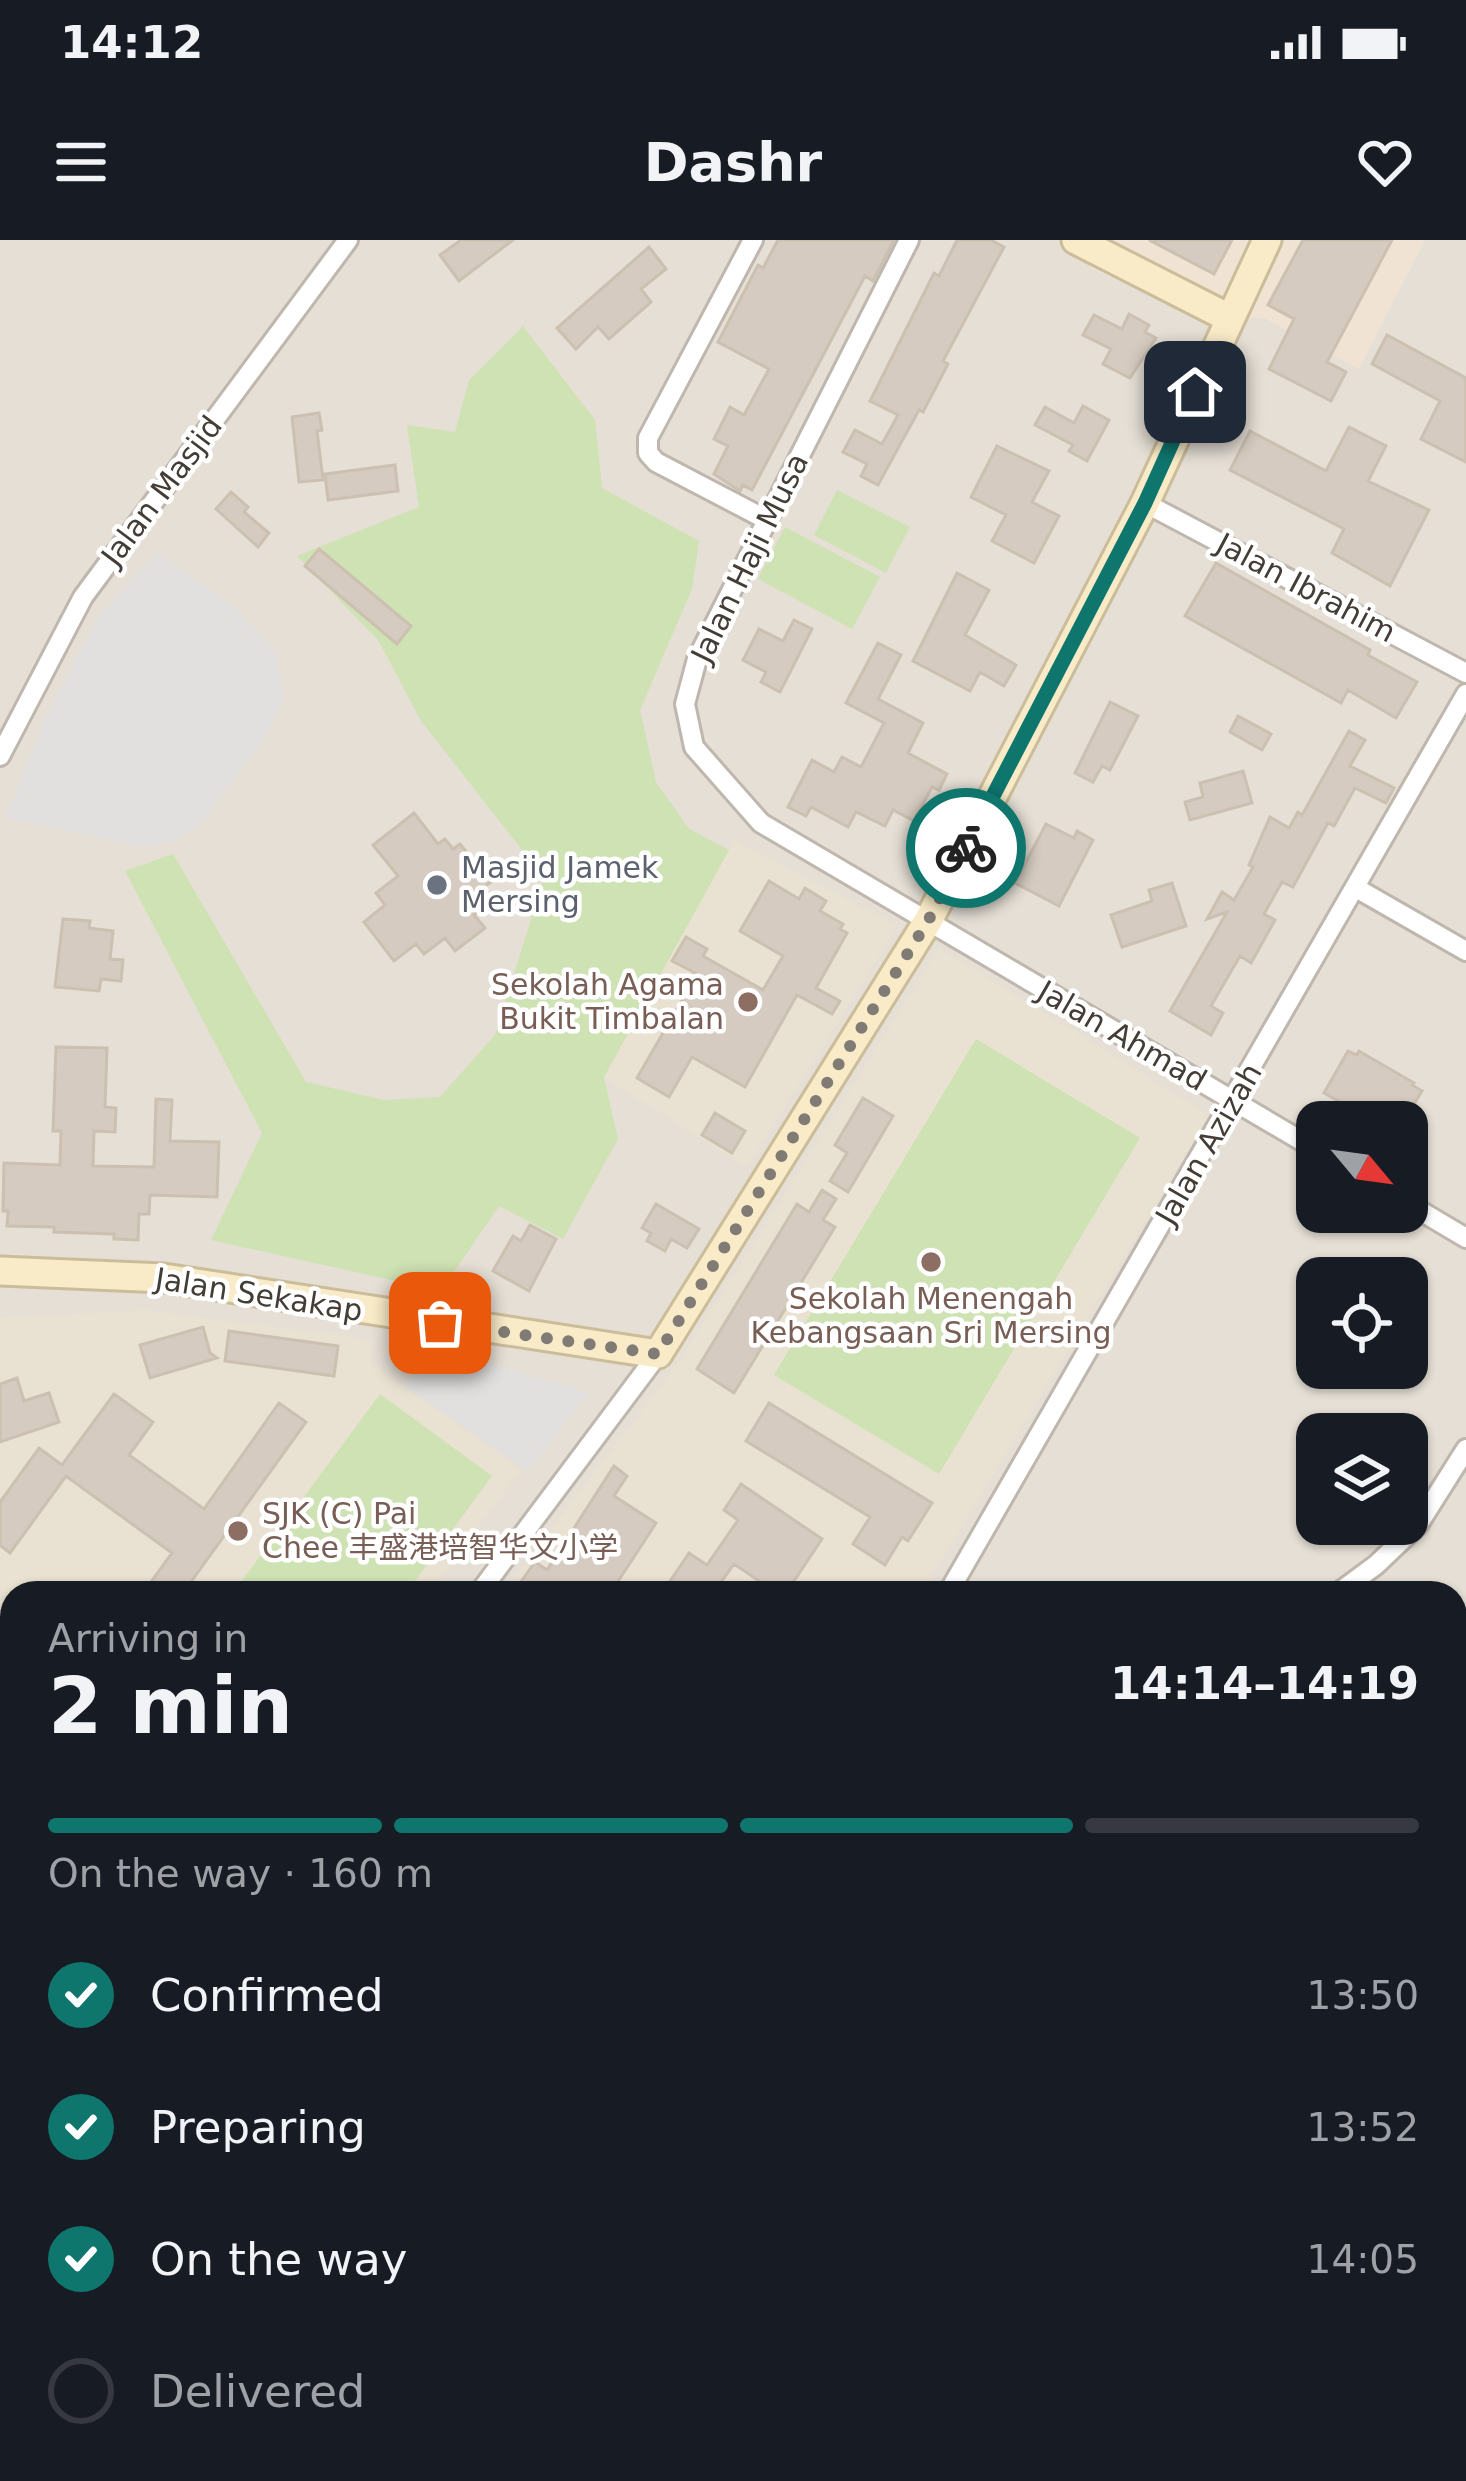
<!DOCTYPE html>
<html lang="en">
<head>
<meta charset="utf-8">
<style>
  body { margin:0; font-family:"DejaVu Sans","Noto Sans SC",sans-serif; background:#242831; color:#f1f3f6; height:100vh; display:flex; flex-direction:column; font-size:45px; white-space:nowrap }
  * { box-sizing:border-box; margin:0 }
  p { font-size:39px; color:#9ea1a6 }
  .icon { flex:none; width:66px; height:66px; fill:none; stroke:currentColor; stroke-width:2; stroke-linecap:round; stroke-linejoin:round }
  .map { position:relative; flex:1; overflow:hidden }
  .sheet { position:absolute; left:0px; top:1341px; width:1467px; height:900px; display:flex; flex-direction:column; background:#171b24; border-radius:36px 36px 0 0; box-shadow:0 3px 9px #0004 }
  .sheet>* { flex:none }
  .needle { width:78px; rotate:119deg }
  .tools { position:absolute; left:1296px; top:861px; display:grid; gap:24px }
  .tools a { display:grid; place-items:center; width:132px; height:132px; border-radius:24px; background:#171b24; box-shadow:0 3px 9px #0004; font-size:60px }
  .pin { position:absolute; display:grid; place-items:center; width:102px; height:102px; color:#fff; margin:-51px; border-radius:24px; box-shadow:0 6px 18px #0006 }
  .courier { position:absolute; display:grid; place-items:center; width:120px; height:120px; margin:-60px; border:9px solid #0f766e; border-radius:50%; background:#fff; color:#222; box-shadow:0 3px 15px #0007 }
  .head em { font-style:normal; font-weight:700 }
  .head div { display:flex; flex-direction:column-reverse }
  .head { display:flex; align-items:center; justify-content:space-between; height:204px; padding:0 48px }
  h1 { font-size:78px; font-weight:700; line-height:90px }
  .bar { display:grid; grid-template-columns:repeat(4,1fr); gap:18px 12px; align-content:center; height:144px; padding:0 48px }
  .bar i { height:15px; border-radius:9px; background:#363941 }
  .bar .on { background:#0f766e }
  .bar p { grid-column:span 4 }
  ol { padding:0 48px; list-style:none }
  li { display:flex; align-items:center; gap:36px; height:132px }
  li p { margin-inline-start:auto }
  li .icon { padding:12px; border-radius:50%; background:#0f766e; color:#fff; stroke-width:4 }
  li:last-child { color:#9ea1a6 }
  li i { width:66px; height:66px; border:6px solid #363941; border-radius:50% }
  .status { display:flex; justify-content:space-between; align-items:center; height:84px; padding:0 60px; background:#171b24; direction:ltr }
  .status svg { height:33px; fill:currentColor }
  header { display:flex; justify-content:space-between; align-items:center; height:156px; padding:0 48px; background:#171b24; font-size:54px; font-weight:700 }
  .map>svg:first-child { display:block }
  .residential { fill:#e5dfd5; fill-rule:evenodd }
  .commercial { fill:#f1e3d3 }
  .education { fill:#e9e1d1 }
  .medical { fill:#f1dcda }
  .green { fill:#cfe2b3 }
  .sand { fill:#f2e6c5 }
  .parking { fill:#e2e0de }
  .building { fill:#d5cbc0; stroke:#ccc0b1; stroke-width:3 }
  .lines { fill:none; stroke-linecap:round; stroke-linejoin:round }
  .street-casing { stroke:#bfb7ad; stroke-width:24 }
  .secondary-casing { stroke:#ccbd9a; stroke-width:33 }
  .street { stroke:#fff; stroke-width:18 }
  .secondary { stroke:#f9ebc8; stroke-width:27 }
  .done { stroke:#807b74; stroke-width:12; stroke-dasharray:0 21.6 }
  .route { stroke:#0f766e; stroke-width:15 }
  .worship-dot { fill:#6b7280; stroke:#fff; stroke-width:4.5 }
  .education-dot { fill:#8d6e63; stroke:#fff; stroke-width:4.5 }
  .labels { text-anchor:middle; stroke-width:9; stroke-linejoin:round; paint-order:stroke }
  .street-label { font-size:30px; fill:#433d36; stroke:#fff }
  .worship-label { font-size:30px; fill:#5b616d; stroke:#fff; text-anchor:start }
  .education-label { font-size:30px; fill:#785e54; stroke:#fff; text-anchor:end }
</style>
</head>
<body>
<div class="status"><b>14:12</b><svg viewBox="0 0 49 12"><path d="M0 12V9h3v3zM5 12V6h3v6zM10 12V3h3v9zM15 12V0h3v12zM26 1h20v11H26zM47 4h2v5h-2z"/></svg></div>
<header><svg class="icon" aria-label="menu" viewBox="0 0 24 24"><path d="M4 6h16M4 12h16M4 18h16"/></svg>Dashr<svg class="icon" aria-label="heart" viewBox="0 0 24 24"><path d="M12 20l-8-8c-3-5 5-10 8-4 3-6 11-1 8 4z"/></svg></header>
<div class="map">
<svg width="1466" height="2241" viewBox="0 0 1466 2241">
  <rect width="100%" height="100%" fill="#f1ede6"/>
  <path class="residential" d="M0,0H1466V2051L1455,2054V1353H12V2229H789L744,2241H0ZM1317,882H1407V972H1317ZM1317,1038H1407V1128H1317ZM1317,1194H1407V1284H1317Z"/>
  <path class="commercial" d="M1104,0H1425L1359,129L1264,78L1195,77L1089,27Z"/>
  <path class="education" d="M734,600L898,686L747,928L604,837Z
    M939,708L1209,875L922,1353H502L678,1123Z
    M145,1070L375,1100L370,1122L521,1229L430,1353H12V1427L0,1418V1078Z"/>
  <path class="medical" d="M0,1418L12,1427V1911L0,1927Z"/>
  <path class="green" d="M523,86L595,180L602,248L699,301L692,349L640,470L656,542L689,589L729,610L604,837L618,899L563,999L499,966L441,1051L211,1000L262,893L125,631L173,614L306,842L384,860L440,857L495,795L544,638L421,481L378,400L297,316L419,267L407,185L455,192L469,140Z
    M837,250L910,287L886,333L814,295Z
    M785,287L880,337L852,389L758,339Z
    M976,799L1140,898L939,1234L774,1135Z
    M380,1154L492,1236L406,1353H233Z
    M12,2010V2123L0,2118V2026Z"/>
  <path class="sand" d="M1466,2069V2241H801L846,2229H1455V2072Z"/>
  <path class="parking" d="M157,312L239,371L276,413L284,459L263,501L201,583L174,602L145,607L5,578L42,486L97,379Z
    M438,1109L588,1152L528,1231L404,1146Z"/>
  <path class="building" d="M461,0H513L459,41L440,15Z
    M778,0H894L873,41L865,36L752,250L743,245L740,251L714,234L728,206L714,199L730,167L744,175L769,129L718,102L758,25L763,28Z
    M957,0H991L1004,7L943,121L948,124L923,172L919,170L878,245L861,236L867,224L843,212L855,190L882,204L898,175L870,161L934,33L939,36Z
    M1149,0H1232L1214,34Z
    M1303,0H1392L1327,122L1346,132L1331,161L1269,129L1294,79L1268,65Z
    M649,7L666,29L641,49L651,62L609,99L598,87L576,109L557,88Z
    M1129,74L1149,85L1145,92L1156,98L1130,138L1103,124L1111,109L1083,95L1094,75L1122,89Z
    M1387,95L1466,138V222L1421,199L1440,161L1372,124Z
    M1083,166L1109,180L1087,221L1069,211L1073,205L1035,185L1045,167L1074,183Z
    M319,173L322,190L317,191L323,240L299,242L292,177Z
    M1349,187L1386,206L1368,241L1429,270L1390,346L1332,313L1344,289L1230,230L1250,191L1326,231Z
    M997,206L1049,231L1032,262L1059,276L1034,323L992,301L1006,275L971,257Z
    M395,225L398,251L328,260L325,234Z
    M231,252L248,267L244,272L269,293L258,307L216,269Z
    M319,309L411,386L397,404L305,326Z
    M1216,323L1370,410L1368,415L1417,442L1396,478L1348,450L1341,463L1185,376Z
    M957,333L989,350L965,395L1016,425L1004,446L980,432L970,451L913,421Z
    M794,380L812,389L780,452L761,442L766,432L743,420L759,389L783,401Z
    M878,403L901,415L878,459L923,483L908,513L947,534L939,550L932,547L914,581L893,570L885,586L856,572L848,587L811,567L806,576L788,567L812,520L834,532L842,517L861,527L884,483L846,463Z
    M1110,462L1138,476L1110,530L1102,526L1093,542L1075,533Z
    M1238,476L1271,494L1262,510L1230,492Z
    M1349,491L1365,500L1350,526L1394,548L1386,563L1355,548L1334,586L1328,583L1293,647L1282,642L1264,674L1275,680L1251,723L1240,716L1211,766L1223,773L1211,795L1170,771L1227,672L1207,679L1222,652L1234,660L1253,627L1249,625L1270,577L1289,588L1298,572L1302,575Z
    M1243,531L1252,563L1190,580L1185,562L1203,557L1200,543Z
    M414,573L438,604L445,599L453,609L460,604L491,642L483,648L493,660L474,675L485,688L455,711L445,698L424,714L416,704L394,721L364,682L385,665L376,653L398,636L373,605Z
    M1046,584L1074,598L1077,591L1093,600L1059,666L1015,643Z
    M769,641L799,659L805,648L826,661L820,671L843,684L840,689L847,693L816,748L840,761L832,774L797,755L745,847L692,817L669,857L637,838L697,734L672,721L686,697L707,709L703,716L763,750L783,716L740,691Z
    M1172,643L1186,686L1122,707L1111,675L1152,661L1149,650Z
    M63,679L90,681L89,688L113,691L110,719L123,720L121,741L101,739L99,751L55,747Z
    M56,807L107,808L105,867L116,868L115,892L94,891L93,926L154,927L156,859L172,860L170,901L219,902L217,957L150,955L149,974H139L138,1000L114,999V994L54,992V987L7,986L8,971H3L4,923L60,925L61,891H53Z
    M1348,811L1357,815L1359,811L1414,843L1412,845L1422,851L1411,869L1401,864L1391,882H1363L1366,877L1324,853Z
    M863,858L893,876L848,952L830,941L847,913L835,905Z
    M715,873L745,891L732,913L702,895Z
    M822,950L836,959L823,980L835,987L734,1153L697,1129L797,964L809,972Z
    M656,964L699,989L687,1008L671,999L665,1011L647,1001L651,993L642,988Z
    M530,985L556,999L529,1051L493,1031L513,996L521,1001Z
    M203,1087L210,1113L217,1118L150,1138L140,1105Z
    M229,1091L338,1106L334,1136L225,1121Z
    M17,1138L24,1161L49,1153L59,1182L0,1202V1144Z
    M114,1154L153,1182L129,1215L204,1269L279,1163L306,1182L183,1353H143L172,1313L66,1236L10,1313L0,1305V1262L39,1208L62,1225Z
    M769,1163L932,1263L908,1301L902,1297L885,1325L853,1304L870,1277L746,1201Z
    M614,1226L627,1236L614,1256L656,1283L617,1343L631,1353H513L535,1322L547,1330Z
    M741,1244L822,1299L786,1353H777L734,1324L713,1353H662L689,1313L707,1325L738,1280L724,1270Z"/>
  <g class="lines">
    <defs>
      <path id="street" d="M753,0L648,198V213L656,222L767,280
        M909,0L697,419L685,464L694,507L761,583L1317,910
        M1145,263L1466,433
        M0,516L83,357L348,0
        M1356,648L1466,711
        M1407,963L1466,998
        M479,1353L658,1114
        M948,1353L1466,454
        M1338,1353L1376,1325L1418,1285L1466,1209
        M0,1993L12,1977"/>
      <path id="secondary" d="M1076,0L1229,78
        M0,1031L164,1038L658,1114L928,681L1145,263L1267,0
        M1455,1896L1466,1894
        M0,2139L12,2145"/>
    </defs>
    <use href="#street" class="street-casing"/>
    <use href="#secondary" class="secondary-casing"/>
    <use href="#street" class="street"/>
    <use href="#secondary" class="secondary"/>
  </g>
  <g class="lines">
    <path class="done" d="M440,1083L658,1114L928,681L966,608"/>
    <path class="route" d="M966,608L1145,263L1195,152"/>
  </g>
  <circle class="worship-dot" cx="437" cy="645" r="12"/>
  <g class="education-dot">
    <circle cx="748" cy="762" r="12"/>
    <circle cx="931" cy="1022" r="12"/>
    <circle cx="238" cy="1291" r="12"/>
  </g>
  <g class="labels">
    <g class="street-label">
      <text transform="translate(162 251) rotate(-53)" y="10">Jalan Masjid</text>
      <text transform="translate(750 318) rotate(-64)" y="10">Jalan Haji Musa</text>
      <text transform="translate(1306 348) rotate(28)" y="10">Jalan Ibrahim</text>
      <text transform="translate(1122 796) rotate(30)" y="10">Jalan Ahmad</text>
      <text transform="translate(1209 904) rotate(-60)" y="10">Jalan Azizah</text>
      <text transform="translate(259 1055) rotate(9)" y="10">Jalan Sekakap</text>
    </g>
    <g class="worship-label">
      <text x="461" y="638">Masjid Jamek<tspan x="461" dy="34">Mersing</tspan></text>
    </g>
    <g class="education-label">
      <text x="724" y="755">Sekolah Agama<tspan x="724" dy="34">Bukit Timbalan</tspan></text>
      <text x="931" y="1069" text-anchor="middle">Sekolah Menengah<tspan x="931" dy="34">Kebangsaan Sri Mersing</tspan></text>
      <text x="262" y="1284" text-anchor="start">SJK (C) Pai<tspan x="262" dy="34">Chee 丰盛港培智华文小学</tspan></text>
    </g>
  </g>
</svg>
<div class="tools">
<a><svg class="needle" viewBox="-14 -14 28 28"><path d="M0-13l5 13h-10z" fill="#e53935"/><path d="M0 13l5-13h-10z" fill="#9ea1a6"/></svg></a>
<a><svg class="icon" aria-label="locate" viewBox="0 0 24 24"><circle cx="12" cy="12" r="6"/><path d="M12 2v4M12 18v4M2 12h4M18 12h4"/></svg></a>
<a><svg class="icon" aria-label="layers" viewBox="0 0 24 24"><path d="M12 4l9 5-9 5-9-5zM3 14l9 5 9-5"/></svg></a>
</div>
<div class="pin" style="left:440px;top:1083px;background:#ea580c"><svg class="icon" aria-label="bag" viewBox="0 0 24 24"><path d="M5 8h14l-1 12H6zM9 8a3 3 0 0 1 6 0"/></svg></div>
<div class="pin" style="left:1195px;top:152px;background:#1f2937"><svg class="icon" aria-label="home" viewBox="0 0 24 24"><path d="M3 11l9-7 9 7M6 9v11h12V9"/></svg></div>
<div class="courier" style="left:966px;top:608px"><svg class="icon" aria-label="bike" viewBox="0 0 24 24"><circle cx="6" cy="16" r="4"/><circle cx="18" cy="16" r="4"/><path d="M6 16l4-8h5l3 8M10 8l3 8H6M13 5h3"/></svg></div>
<section class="sheet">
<div class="head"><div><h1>2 min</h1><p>Arriving in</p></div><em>14:14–14:19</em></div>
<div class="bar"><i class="on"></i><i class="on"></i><i class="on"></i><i></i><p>On the way · 160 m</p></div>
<ol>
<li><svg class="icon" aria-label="check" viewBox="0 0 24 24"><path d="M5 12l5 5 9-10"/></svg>Confirmed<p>13:50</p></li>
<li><svg class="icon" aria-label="check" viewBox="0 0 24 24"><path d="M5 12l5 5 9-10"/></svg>Preparing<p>13:52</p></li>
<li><svg class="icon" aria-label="check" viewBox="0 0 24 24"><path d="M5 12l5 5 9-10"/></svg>On the way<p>14:05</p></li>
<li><i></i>Delivered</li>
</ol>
</section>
</div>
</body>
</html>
